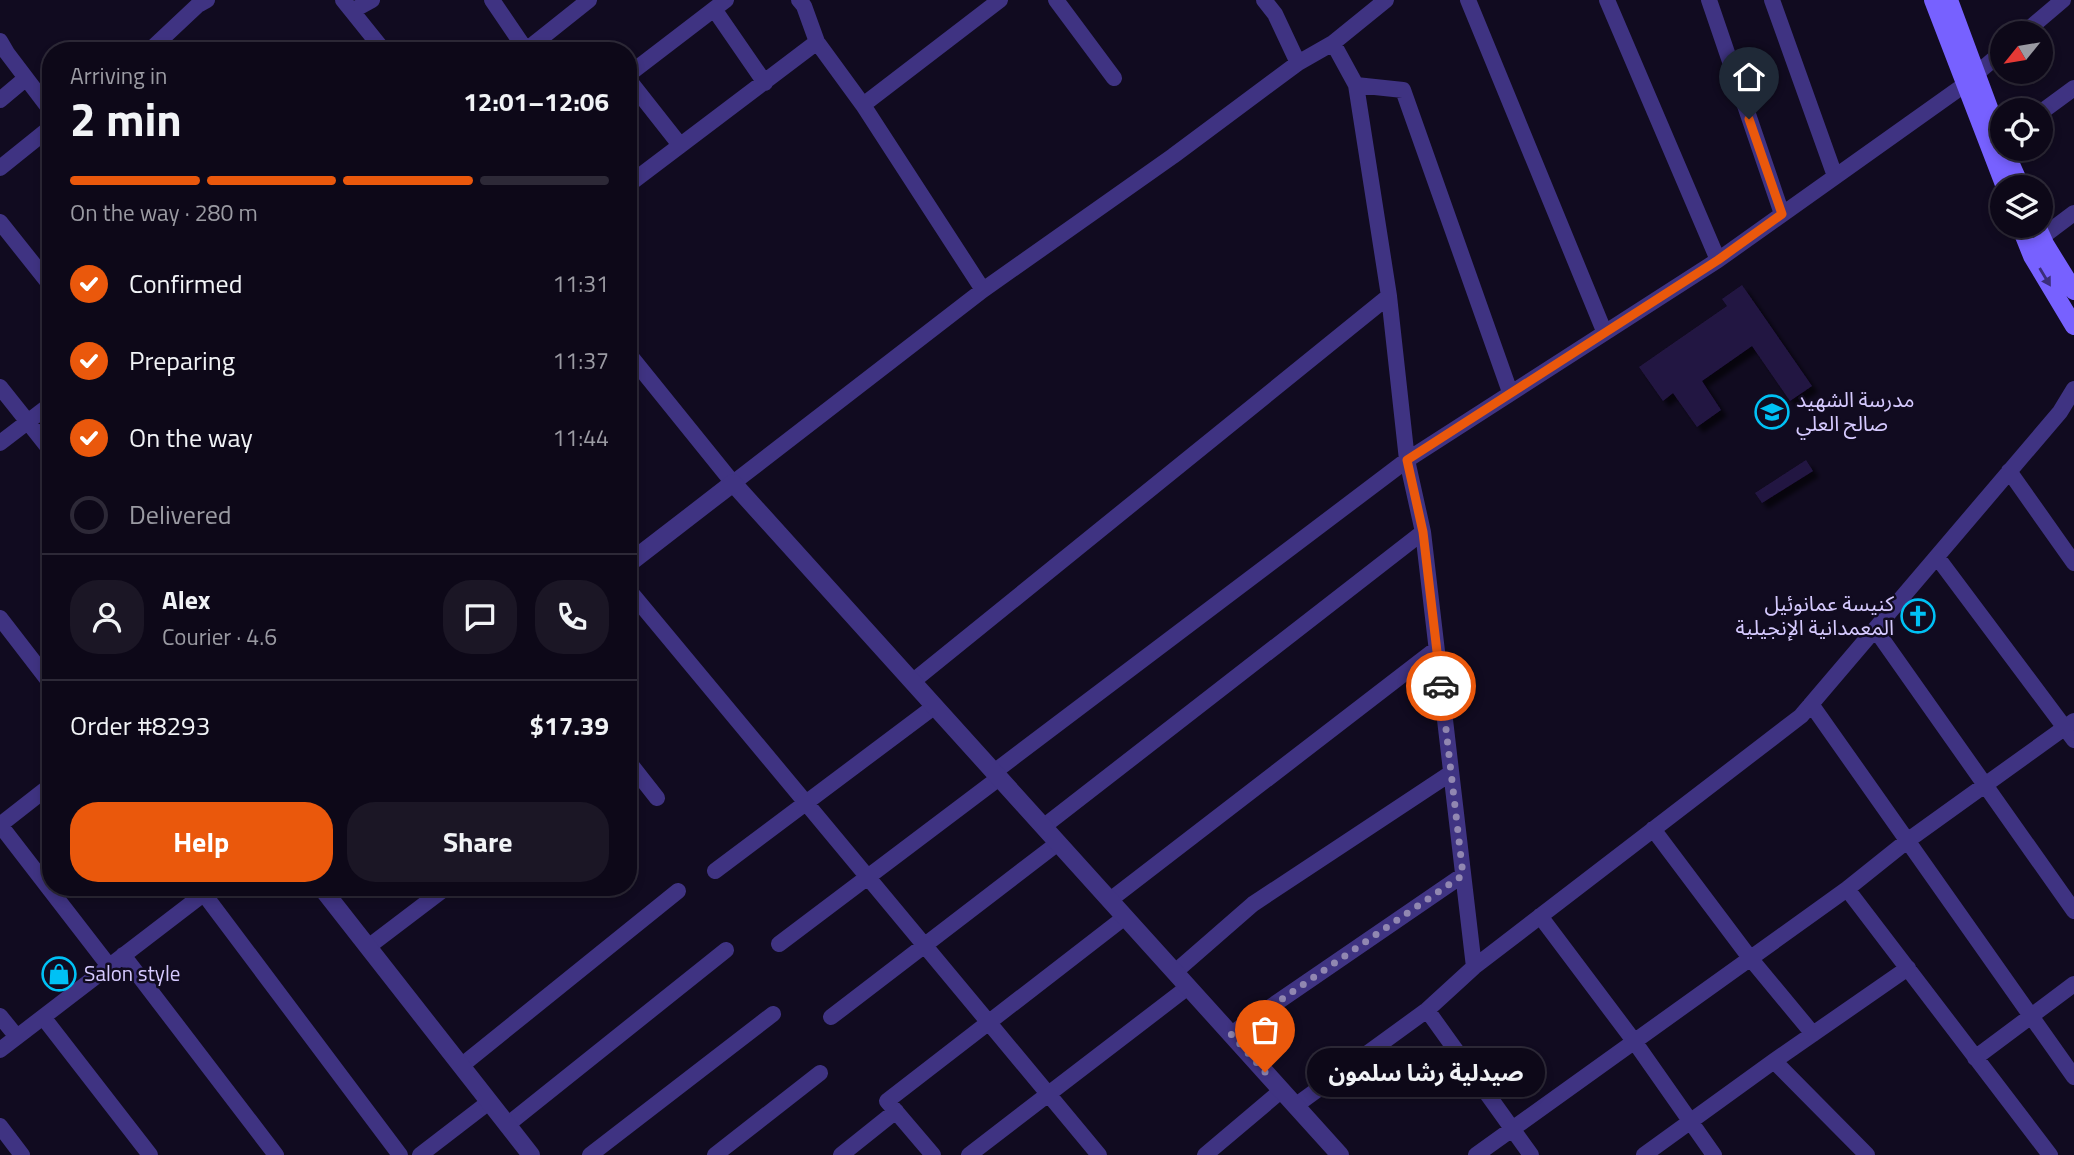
<!DOCTYPE html>
<html lang="en">
<head>
<meta charset="utf-8">
<style>
  body { margin:0; font-family:"Titillium Web","Noto Sans Arabic",sans-serif; background:#1b1625; color:#f1f3f6; height:100vh; display:flex; flex-direction:column; font-size:26px; white-space:nowrap }
  * { box-sizing:border-box; margin:0 }
  p { font-size:23px; color:#9a9aa2 }
  .icon { flex:none; width:38px; height:38px; fill:none; stroke:currentColor; stroke-width:2; stroke-linecap:round; stroke-linejoin:round }
  .map { position:relative; flex:1; overflow:hidden }
  .details { position:absolute; left:42px; top:42px; width:595px; height:854px; display:flex; flex-direction:column; background:#0d0818; border-radius:28px; box-shadow:0 4px 10px #0003,0 0 0 2px #2d2937 }
  .details>* { flex:none }
  .needle { width:46px; rotate:240deg }
  .tools { position:absolute; left:1990px; top:21px; display:grid; gap:14px }
  .tools a { display:grid; place-items:center; width:63px; height:63px; border-radius:50%; background:#0d0818; box-shadow:0 4px 10px #0003,0 0 0 2px #2d2937; font-size:35px }
  .pin { position:absolute; display:grid; place-items:center; width:60px; height:60px; color:#fff; margin:-72px -30px; border-radius:50% 50% 50% 0; rotate:-45deg; box-shadow:0 0 7px #0007 }
  .pin .icon { rotate:45deg }
  .courier { position:absolute; display:grid; place-items:center; width:70px; height:70px; margin:-35px; border:5px solid #ea580c; border-radius:50%; background:#fff; color:#222; box-shadow:0 2px 9px #0007 }
  .bubble { position:absolute; height:49px; border-radius:24px; background:#0d0818; box-shadow:0 4px 10px #0003,0 0 0 2px #2d2937; font-size:23px; font-weight:700; line-height:49px; text-align:center }
  .summary em { font-style:normal; font-weight:700 }
  .summary div { display:flex; flex-direction:column-reverse }
  .summary { display:flex; align-items:center; justify-content:space-between; height:119px; padding:0 28px }
  h1 { font-size:46px; font-weight:700; line-height:52px }
  .bar { display:grid; grid-template-columns:repeat(4,1fr); gap:10px 7px; align-content:center; height:84px; padding:0 28px }
  .bar i { height:9px; border-radius:5px; background:#2d2937 }
  .bar .active { background:#ea580c }
  .bar p { grid-column:span 4 }
  .line { display:flex; align-items:center; gap:18px; padding:0 28px; border-top:2px solid #2d2937 }
  .line div { flex:1 }
  .round { display:grid; place-items:center; flex:none; width:74px; height:74px; border-radius:28px; background:#1b1625 }
  ol { padding:0 28px; list-style:none }
  li { display:flex; align-items:center; gap:21px; height:77px }
  li p { margin-inline-start:auto }
  li .icon { padding:7px; border-radius:50%; background:#ea580c; color:#fff; stroke-width:4 }
  li:last-child { color:#9a9aa2 }
  li i { width:38px; height:38px; border:4px solid #2d2937; border-radius:50% }
  .action { display:flex; gap:14px; margin-top:auto; padding:14px 28px }
  .action a { flex:1; height:80px; border-radius:28px; background:#ea580c; color:#fff; font-size:28px; font-weight:700; line-height:80px; text-align:center }
  .action a+a { background:#1b1625; color:#f1f3f6 }
  .map>svg:first-child { display:block }
  .building { fill:#241642; filter:url(#shadow) }
  .lines { fill:none; stroke-linecap:round; stroke-linejoin:round }
  .minor { stroke:#3f3382; stroke-width:16 }
  .tertiary { stroke:#3f3382; stroke-width:18 }
  .secondary { stroke:#7761ff; stroke-width:18 }
  .oneway { fill:#3a2d79 }
  .done { stroke:#9187b1; stroke-width:7; stroke-dasharray:0 12.6 }
  .route { stroke:#ea580c; stroke-width:9 }
  .labels { text-anchor:middle; stroke-width:5; stroke-linejoin:round; paint-order:stroke }
  .poi-label { font-size:21px; fill:#d6caff; stroke:#110b20; text-anchor:start }
</style>
</head>
<body>
<div class="map">
<svg width="2074" height="1155" viewBox="0 0 2074 1155">
  <defs>
    <filter id="shadow"><feDropShadow dx="6" dy="6" stdDeviation="2" flood-color="#0009"/></filter>
  </defs>
  <rect width="100%" height="100%" fill="#110b20"/>
  <path class="building" d="M1742,285L1812,386L1790,401L1752,346L1702,381L1721,410L1697,427L1673,393L1663,401L1639,367L1727,306L1722,299Z
    M1806,460L1813,471L1762,503L1755,493Z"/>
  <g class="lines">
    <path class="minor" d="M343,0L384,51
      M492,0L526,50
      M799,0L804,6L817,42L863,105
      M1056,0L1114,78
      M1264,0L1275,14L1298,63
      M1468,0L1604,331
      M1607,0L1718,260
      M1709,0L1782,214
      M1772,0L1835,176
      M714,9L765,83
      M352,11L372,0
      M2024,33L2063,0
      M0,41L7,53L51,111
      M149,51L198,5L207,0
      M525,51L589,0
      M628,75L726,0
      M1975,75L2002,52
      M1974,78L1718,260L1407,460L1423,532L1474,967L1801,716L2060,412L2074,389
      M628,79L680,145
      M1356,85L1403,90L1510,392
      M0,100L25,79
      M2040,113L2074,88
      M0,168L51,127
      M628,185L817,42
      M0,222L51,286
      M2042,237L2074,213
      M983,290L863,105L1000,0
      M628,353L733,483L983,290L1173,156L1298,63L1333,43
      M0,387L51,451
      M0,443L51,404
      M2009,471L2074,563
      M1937,557L2074,740
      M628,589L1099,1155
      M0,618L51,684
      M1875,629L2074,911
      M912,682L1389,296
      M1811,704L2074,1077
      M628,761L657,798
      M994,772L1407,460L1389,296L1356,85L1333,43L1386,0
      M0,825L109,966
      M0,825L51,785
      M1043,827L1423,532
      M1653,829L1750,958L1813,1034
      M715,871L935,706
      M1847,889L2050,1155
      M204,894L400,1155
      M1110,900L1436,649
      M1540,916L1634,1041L1714,1155
      M779,944L999,778
      M368,947L447,887
      M123,955L276,1155
      M1175,972L1253,904L1451,773
      M1427,1010L1531,1155
      M0,1016L17,1037
      M43,1017L150,1155
      M831,1017L1058,843
      M1231,1034L1463,875
      M0,1050L210,889
      M1975,1058L2074,984
      M1774,1061L1867,1155
      M461,1066L678,891
      M1295,1106L1427,1010L1474,967
      M507,1125L726,950
      M0,1126L22,1155
      M420,1155L489,1102
      M590,1155L773,1014
      M715,1155L820,1073
      M841,1155L896,1111
      M933,1155L887,1101L1125,917
      M969,1155L1188,987
      M1205,1155L1282,1090
      M1476,1155L1847,889L1907,841L2074,721
      M1644,1155L1774,1061L1908,968"/>
    <path class="tertiary" d="M628,564L733,483L1340,1155
      M321,887L531,1155"/>
    <path class="secondary" d="M1933,0L2005,187
      M1949,0L2002,143
      M2004,149L2021,187
      M2020,226L2032,256L2074,326
      M2037,226L2045,244L2074,291"/>
  </g>
  <defs><path id="oneway-solid" d="M-6-.8H1V-3.2L6.5 0L1 3.2V.8H-6Z" transform="scale(1.75)"/></defs>
  <use class="oneway" href="#oneway-solid" transform="translate(2045 277) rotate(59)"/>
  <g class="lines">
    <path class="done" d="M1265,1072L1231,1034L1463,875L1441,686"/>
    <path class="route" d="M1441,686L1423,532L1407,460L1718,260L1782,214L1749,119"/>
  </g>
  <defs>
    <symbol id="school-ring" viewBox="-11 -11 22 22"><circle r="9.5" fill="#110b20" stroke="#00c1f5" stroke-width="1.5"/><path d="M0-5L7-2L0 1L-7-2ZM-4 1L0 2.5L4 1V4Q0 6-4 4Z" fill="#00c1f5"/></symbol>
    <symbol id="church-ring" viewBox="-11 -11 22 22"><circle r="9.5" fill="#110b20" stroke="#00c1f5" stroke-width="1.5"/><path d="M-1.2-6h2.4v3.5h3.3v2.4h-3.3V6h-2.4V-.1h-3.3v-2.4h3.3Z" fill="#00c1f5"/></symbol>
    <symbol id="shop-ring" viewBox="-11 -11 22 22"><circle r="9.5" fill="#110b20" stroke="#00c1f5" stroke-width="1.5"/><path d="M-5-2.5h2.3a2.7 3.5 0 0 1 5.4 0H5L5.5 6h-11ZM-1.5-2.5h3a1.5 2.3 0 0 0-3 0Z" fill="#00c1f5"/></symbol>
  </defs>
  <g fill-rule="evenodd">
    <use href="#school-ring" x="1753" y="393" width="38" height="38"/>
    <use href="#church-ring" x="1899" y="597" width="38" height="38"/>
    <use href="#shop-ring" x="40" y="955" width="38" height="38"/>
  </g>
  <g class="labels">
    <g class="poi-label">
      <text x="1796" y="407">مدرسة الشهيد<tspan x="1796" dy="24">صالح العلي</tspan></text>
      <text x="1894" y="611" text-anchor="end">كنيسة عمانوئيل<tspan x="1894" dy="24">المعمدانية الإنجيلية</tspan></text>
      <text x="84" y="981">Salon style</text>
    </g>
  </g>
</svg>
<div class="tools">
<a><svg class="needle" viewBox="-14 -14 28 28"><path d="M0-13l5 13h-10z" fill="#e53935"/><path d="M0 13l5-13h-10z" fill="#9a9aa2"/></svg></a>
<a><svg class="icon" aria-label="locate" viewBox="0 0 24 24"><circle cx="12" cy="12" r="6"/><path d="M12 2v4M12 18v4M2 12h4M18 12h4"/></svg></a>
<a><svg class="icon" aria-label="layers" viewBox="0 0 24 24"><path d="M12 4l9 5-9 5-9-5zM3 14l9 5 9-5"/></svg></a>
</div>
<div class="pin" style="left:1265px;top:1072px;background:#ea580c"><svg class="icon" aria-label="bag" viewBox="0 0 24 24"><path d="M5 8h14l-1 12H6zM9 8a3 3 0 0 1 6 0"/></svg></div>
<div class="pin" style="left:1749px;top:119px;background:#1f2937"><svg class="icon" aria-label="home" viewBox="0 0 24 24"><path d="M3 11l9-7 9 7M6 9v11h12V9"/></svg></div>
<div class="courier" style="left:1441px;top:686px"><svg class="icon" aria-label="car" viewBox="0 0 24 24"><path d="M5 17H2v-5l4-1 3-4h7l3 4 3 1v5h-3M9 17h6M6 11h13"/><circle cx="7" cy="17" r="2"/><circle cx="17" cy="17" r="2"/></svg></div>
<div class="bubble" style="left:1307px;top:1048px;width:238px">صيدلية رشا سلمون</div>
<section class="details">
<div class="summary"><div><h1>2 min</h1><p>Arriving in</p></div><em>12:01–12:06</em></div>
<div class="bar"><i class="active"></i><i class="active"></i><i class="active"></i><i></i><p>On the way · 280 m</p></div>
<ol>
<li><svg class="icon" aria-label="check" viewBox="0 0 24 24"><path d="M5 12l5 5 9-10"/></svg>Confirmed<p>11:31</p></li>
<li><svg class="icon" aria-label="check" viewBox="0 0 24 24"><path d="M5 12l5 5 9-10"/></svg>Preparing<p>11:37</p></li>
<li><svg class="icon" aria-label="check" viewBox="0 0 24 24"><path d="M5 12l5 5 9-10"/></svg>On the way<p>11:44</p></li>
<li><i></i>Delivered</li>
</ol>
<div class="line" style="height:126px"><a class="round"><svg class="icon" aria-label="person" viewBox="0 0 24 24"><circle cx="12" cy="8" r="4"/><path d="M4 21q1-7 8-7t8 7"/></svg></a><div><b>Alex</b><p>Courier · 4.6</p></div><a class="round"><svg class="icon" aria-label="chat" viewBox="0 0 24 24"><path d="M4 5h16v11H9l-5 4z"/></svg></a><a class="round"><svg class="icon" aria-label="phone" viewBox="0 0 24 24"><path d="M5 4h4l2 5-3 2q2 4 5 5l2-3 5 2v4C11 20 4 13 5 4z"/></svg></a></div>
<div class="line" style="height:91px"><div>Order #8293</div><b>$17.39</b></div>
<div class="action"><a>Help</a><a>Share</a></div>
</section>
</div>
</body>
</html>
